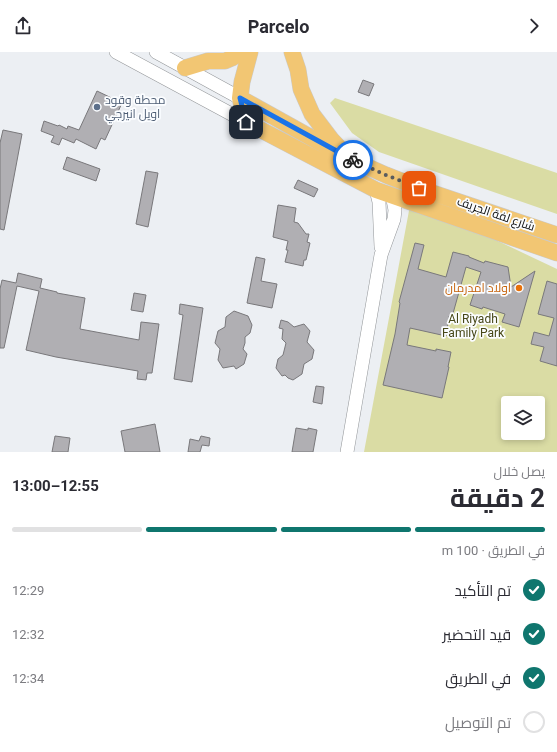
<!DOCTYPE html>
<html lang="ar">
<head>
<meta charset="utf-8">
<style>
  body { margin:0; font-family:Roboto,Cairo,sans-serif; background:#f2f2f3; color:#2b2b33; direction:rtl; height:100vh; display:flex; flex-direction:column; font-size:15px; white-space:nowrap }
  * { box-sizing:border-box; margin:0 }
  p { font-size:13px; color:#7c7c81 }
  .icon { flex:none; width:22px; height:22px; fill:none; stroke:currentColor; stroke-width:2; stroke-linecap:round; stroke-linejoin:round }
  .map { position:relative; height:400px; overflow:hidden; direction:ltr }
  .sheet { display:flex; flex-direction:column; background:#fff; flex:1 }
  .sheet>* { flex:none }
  .controls { position:absolute; left:501px; top:344px; display:grid; gap:8px }
  .controls a { display:grid; place-items:center; width:44px; height:44px; border-radius:4px; background:#fff; box-shadow:0 2px 6px #0003; font-size:20px }
  .pin { position:absolute; display:grid; place-items:center; width:34px; height:34px; color:#fff; margin:-17px; border-radius:8px; box-shadow:0 2px 6px #0006 }
  .courier { position:absolute; display:grid; place-items:center; width:40px; height:40px; margin:-20px; border:3px solid #1a73e8; border-radius:50%; background:#fff; color:#222; box-shadow:0 1px 5px #0007 }
  .headline em { font-style:normal; font-weight:700 }
  .headline div { display:flex; flex-direction:column-reverse }
  .headline { display:flex; align-items:center; justify-content:space-between; height:68px; padding:0 12px }
  h1 { font-size:26px; font-weight:700; line-height:30px }
  .bar { display:grid; grid-template-columns:repeat(4,1fr); gap:6px 4px; align-content:center; height:48px; padding:0 12px }
  .bar i { height:5px; border-radius:3px; background:#e1e1e2 }
  .bar .selected { background:#0f766e }
  .bar p { grid-column:span 4 }
  ol { padding:0 12px; list-style:none }
  li { display:flex; align-items:center; gap:12px; height:44px }
  li p { margin-inline-start:auto }
  li .icon { padding:4px; border-radius:50%; background:#0f766e; color:#fff; stroke-width:4 }
  li:last-child { color:#7c7c81 }
  li i { width:22px; height:22px; border:2px solid #e1e1e2; border-radius:50% }
  header { display:flex; justify-content:space-between; align-items:center; height:52px; padding:0 12px; background:#fff; font-size:18px; font-weight:700 }
  .map>svg:first-child { display:block }
  .green { fill:#dadca4; fill-rule:evenodd }
  .building { fill:#b0afb3; stroke:#79787b }
  .lines { fill:none; stroke-linecap:round; stroke-linejoin:round }
  .minor-casing { stroke:#939699; stroke-width:14 }
  .major-casing { stroke:#cacaca; stroke-width:17 }
  .minor { stroke:#fff; stroke-width:13 }
  .major { stroke:#f2c673; stroke-width:16 }
  .done { stroke:#5a5c5e; stroke-width:4; stroke-dasharray:0 7.2 }
  .route { stroke:#1a73e8; stroke-width:5 }
  .service-dot { fill:#5c6f8a; stroke:#fbfdff; stroke-width:1.5 }
  .food-dot { fill:#e8710a; stroke:#fbfdff; stroke-width:1.5 }
  .labels { text-anchor:middle; stroke-width:3.5; stroke-linejoin:round; paint-order:stroke }
  .service-label { font-size:12px; fill:#4e5e75; stroke:#fbfdff; text-anchor:start }
  .street-label { font-size:12px; fill:#0c0d0e; stroke:#fbfdff }
  .food-label { font-size:12px; fill:#c56008; stroke:#fbfdff; text-anchor:end }
  .park-label { font-size:12px; fill:#464717; stroke:#fbfdff }
</style>
</head>
<body>
<header><svg class="icon" aria-label="forward" viewBox="0 0 24 24"><path d="M9 5l7 7-7 7"/></svg>Parcelo<svg class="icon" aria-label="share" viewBox="0 0 24 24"><path d="M12 15V3M7 8l5-5 5 5M5 13v7h14v-7"/></svg></header>
<div class="map">
<svg width="557" height="400" viewBox="0 0 557 400">
  <rect width="100%" height="100%" fill="#eceff3"/>
  <path class="green" d="M335,46L557,121V162L379,100L352,81L330,51Z
    M411,148L557,217V400H364ZM508,351H538V381H508Z"/>
  <path class="building" d="M363,28L374,32L369,44L358,40Z
    M97,39L122,51L105,88L101,86L96,97L76,87L74,91L62,86L59,93L51,90L54,84L41,79L44,69L58,74L59,73L67,77L68,74L79,78Z
    M3,78L22,82L4,178L0,177V91Z
    M67,105L100,117L96,129L63,117Z
    M146,119L158,121L148,175L136,172Z
    M298,128L318,137L314,145L294,136Z
    M278,153L296,156L294,170L298,171L306,182H309L307,190L310,191L306,208H304L303,214L285,210L288,198H286L288,189L273,185Z
    M415,191L424,193L418,217L446,225L453,200L469,204V205L484,211L485,209L508,215L511,235L535,219L519,275L502,270L505,262L483,255L482,257L470,253L481,220L466,215L452,265L449,264L446,284L410,276L407,293L436,299V297L451,300L448,315H449L442,346L383,333L395,282L400,251L399,250Z
    M256,205L265,207L261,229L277,232L272,256L247,251Z
    M18,221L42,227L40,236L57,240V241L85,246L80,277L139,288L141,270L159,272L152,321H147L146,328L137,327L138,319L56,305L26,298L39,239L17,234L4,296H0V237L2,228L16,231Z
    M547,229L557,232V314L540,309L544,295L531,292L534,280L549,284L554,266L538,262Z
    M134,241L146,243L143,260L131,258Z
    M180,252L203,256L192,330L174,327L183,263L179,262Z
    M234,259L248,264L252,273L250,281L245,285V291L243,297L247,302L244,312L236,317L234,314L223,316L218,308L220,297L215,291L218,279L225,275L226,265Z
    M281,268L288,270L294,275L304,272L310,279L307,290L314,298L312,307L304,312L302,322L293,328L288,326L285,323L282,324L276,316L278,307L283,303L286,291L282,287L283,277L279,276Z
    M316,334L324,335L322,352L313,350Z
    M155,372L160,400H125L121,379Z
    M296,376L308,378V376L317,378L313,400H292Z
    M55,384L70,386L68,400H52Z
    M201,384L210,386L209,394L202,393L200,400H188L190,387L199,389Z"/>
  <g class="lines">
    <defs>
      <path id="minor" d="M116,0L246,70
        M156,0L240,46
        M376,138L379,150L381,195
        M347,400L381,203L394,167L395,158L393,148L390,143"/>
      <path id="major" d="M250,0L242,30L240,46L246,70L376,138L557,201
        M292,0L298,18L301,37L312,62L331,87L350,107L386,123L427,139L557,183
        M185,16L208,9H225L232,6L241,0
        M240,46L337,100"/>
    </defs>
    <use href="#minor" class="minor-casing"/>
    <use href="#major" class="major-casing"/>
    <use href="#minor" class="minor"/>
    <use href="#major" class="major"/>
  </g>
  <g class="lines">
    <path class="done" d="M353,108L386,123L419,136"/>
    <path class="route" d="M246,70L240,46L353,108"/>
  </g>
  <circle class="service-dot" cx="97" cy="55" r="4"/>
  <circle class="food-dot" cx="519" cy="236" r="4"/>
  <g class="labels">
    <g class="service-label">
      <text x="105" y="52">محطة وقود<tspan x="105" dy="14">اويل انيرجي</tspan></text>
    </g>
    <g class="street-label">
      <text transform="translate(496 162) rotate(19)" y="4">شارع لفة الجريف</text>
    </g>
    <g class="food-label">
      <text x="511" y="240">اولاد امدرمان</text>
    </g>
    <g class="park-label">
      <text x="473" y="271">Al Riyadh<tspan x="473" dy="14">Family Park</tspan></text>
    </g>
  </g>
</svg>
<div class="controls">
<a><svg class="icon" aria-label="layers" viewBox="0 0 24 24"><path d="M12 4l9 5-9 5-9-5zM3 14l9 5 9-5"/></svg></a>
</div>
<div class="pin" style="left:419px;top:136px;background:#ea580c"><svg class="icon" aria-label="bag" viewBox="0 0 24 24"><path d="M5 8h14l-1 12H6zM9 8a3 3 0 0 1 6 0"/></svg></div>
<div class="pin" style="left:246px;top:70px;background:#1f2937"><svg class="icon" aria-label="home" viewBox="0 0 24 24"><path d="M3 11l9-7 9 7M6 9v11h12V9"/></svg></div>
<div class="courier" style="left:353px;top:108px"><svg class="icon" aria-label="bike" viewBox="0 0 24 24"><circle cx="6" cy="16" r="4"/><circle cx="18" cy="16" r="4"/><path d="M6 16l4-8h5l3 8M10 8l3 8H6M13 5h3"/></svg></div>
</div>
<section class="sheet">
<div class="headline"><div><h1>2 دقيقة</h1><p>يصل خلال</p></div><em>12:55–13:00</em></div>
<div class="bar"><i class="selected"></i><i class="selected"></i><i class="selected"></i><i></i><p>في الطريق · 100 m</p></div>
<ol>
<li><svg class="icon" aria-label="check" viewBox="0 0 24 24"><path d="M5 12l5 5 9-10"/></svg>تم التأكيد<p>12:29</p></li>
<li><svg class="icon" aria-label="check" viewBox="0 0 24 24"><path d="M5 12l5 5 9-10"/></svg>قيد التحضير<p>12:32</p></li>
<li><svg class="icon" aria-label="check" viewBox="0 0 24 24"><path d="M5 12l5 5 9-10"/></svg>في الطريق<p>12:34</p></li>
<li><i></i>تم التوصيل</li>
</ol>
</section>
</body>
</html>
